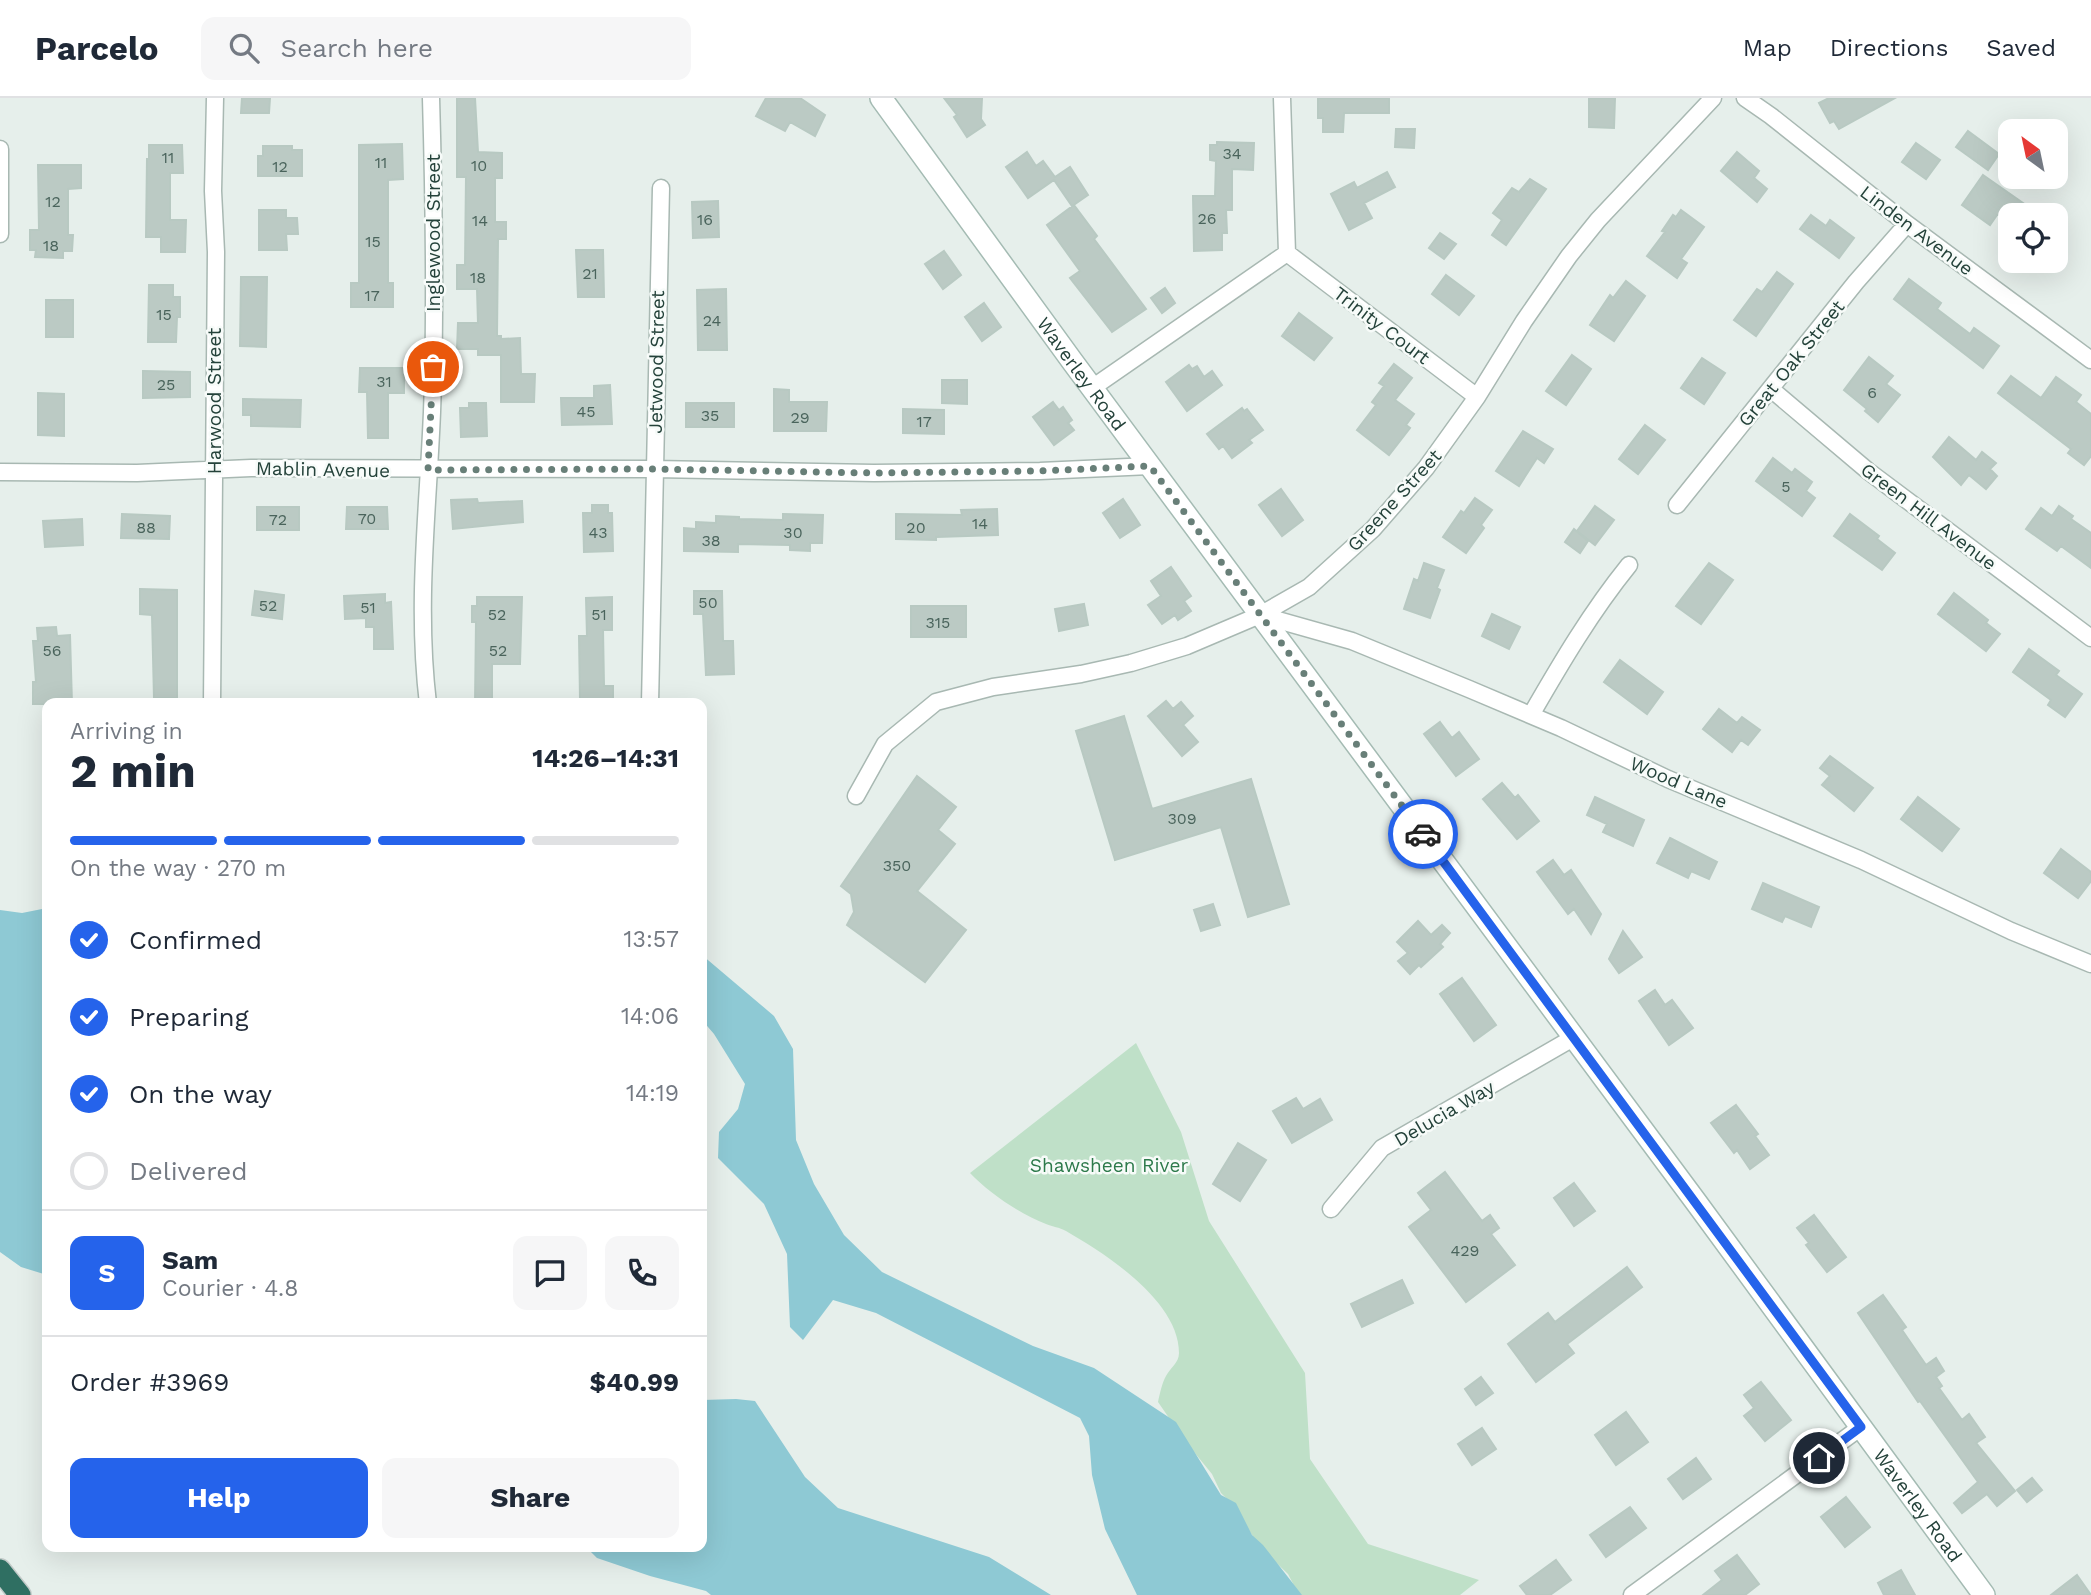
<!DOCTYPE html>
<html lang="en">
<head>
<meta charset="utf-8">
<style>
  body { margin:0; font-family:"Work Sans",sans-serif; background:#f6f6f7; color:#1f2937; height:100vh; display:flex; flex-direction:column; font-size:26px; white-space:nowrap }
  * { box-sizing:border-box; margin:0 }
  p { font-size:23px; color:#747a83 }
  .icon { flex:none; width:38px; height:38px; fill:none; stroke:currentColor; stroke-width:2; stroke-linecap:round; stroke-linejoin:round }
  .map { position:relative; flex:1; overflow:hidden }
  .side { position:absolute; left:42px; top:600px; width:665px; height:854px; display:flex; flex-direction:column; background:#fff; border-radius:14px; box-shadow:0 7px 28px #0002 }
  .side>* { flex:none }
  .needle { width:46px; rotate:327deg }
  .controls { position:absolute; left:1998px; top:21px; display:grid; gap:14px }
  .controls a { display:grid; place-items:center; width:70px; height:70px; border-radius:14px; background:#fff; box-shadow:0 7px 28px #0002; font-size:35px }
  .pin { position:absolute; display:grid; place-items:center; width:60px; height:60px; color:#fff; margin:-30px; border:4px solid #fff; border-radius:50%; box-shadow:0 2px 7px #0007 }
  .courier { position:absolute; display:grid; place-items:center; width:70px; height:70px; margin:-35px; border:5px solid #2563eb; border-radius:50%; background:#fff; color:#222; box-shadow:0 2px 9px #0007 }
  .head em { font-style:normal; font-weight:700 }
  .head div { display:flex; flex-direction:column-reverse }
  .head { display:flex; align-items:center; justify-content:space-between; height:119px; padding:0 28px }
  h1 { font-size:46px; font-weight:700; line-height:52px }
  .bar { display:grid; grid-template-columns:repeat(4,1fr); gap:10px 7px; align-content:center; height:84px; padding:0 28px }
  .bar i { height:9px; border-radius:5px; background:#e0e1e3 }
  .bar .active { background:#2563eb }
  .bar p { grid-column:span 4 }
  .line { display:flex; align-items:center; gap:18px; padding:0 28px; border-top:2px solid #e0e1e3 }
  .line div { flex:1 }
  .round { display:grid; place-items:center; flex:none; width:74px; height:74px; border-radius:14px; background:#f6f6f7 }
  ol { padding:0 28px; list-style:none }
  li { display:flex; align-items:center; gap:21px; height:77px }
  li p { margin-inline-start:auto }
  li .icon { padding:7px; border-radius:50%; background:#2563eb; color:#fff; stroke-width:4 }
  li:last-child { color:#747a83 }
  li i { width:38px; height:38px; border:4px solid #e0e1e3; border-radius:50% }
  .cta { display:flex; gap:14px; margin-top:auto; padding:14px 28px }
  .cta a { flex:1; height:80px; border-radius:14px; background:#2563eb; color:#fff; font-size:28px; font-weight:700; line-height:80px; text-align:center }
  .cta a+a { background:#f6f6f7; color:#1f2937 }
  header { display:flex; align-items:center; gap:42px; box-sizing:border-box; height:98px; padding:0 35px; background:#fff; border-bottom:2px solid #e0e1e3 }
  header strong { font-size:33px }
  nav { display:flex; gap:38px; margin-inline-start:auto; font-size:24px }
  .search { width:490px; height:63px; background:#f6f6f7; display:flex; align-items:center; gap:18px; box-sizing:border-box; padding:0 24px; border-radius:14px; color:#747a83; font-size:26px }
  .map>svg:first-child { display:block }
  .green { fill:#bfe0c8 }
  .water { fill:#8ec9d4 }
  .building { fill:#bbcac4; stroke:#b8c9c2; stroke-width:2 }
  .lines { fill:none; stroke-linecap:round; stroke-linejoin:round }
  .street-casing { stroke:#a8b8b2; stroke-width:19 }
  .secondary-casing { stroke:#a4bbb3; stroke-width:24 }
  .highway-casing { stroke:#c2cac8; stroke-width:24 }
  .street { stroke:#fff; stroke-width:16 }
  .secondary { stroke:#fff; stroke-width:21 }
  .highway { stroke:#2f6f62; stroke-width:21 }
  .done { stroke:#687f78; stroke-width:7; stroke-dasharray:0 12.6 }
  .route { stroke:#2563eb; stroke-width:9 }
  .labels { text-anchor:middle; stroke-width:5; stroke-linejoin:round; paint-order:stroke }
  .number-label { font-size:16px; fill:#4a645c }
  .street-label { font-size:19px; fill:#24423a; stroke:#f7fbf9 }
  .park-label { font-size:19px; fill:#2d7a4b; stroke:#f7fbf9 }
</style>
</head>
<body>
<header>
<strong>Parcelo</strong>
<div class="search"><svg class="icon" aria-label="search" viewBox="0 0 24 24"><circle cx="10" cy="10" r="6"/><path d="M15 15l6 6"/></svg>Search here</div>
<nav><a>Map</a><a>Directions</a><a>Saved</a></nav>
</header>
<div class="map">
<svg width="2091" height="1497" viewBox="0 0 2091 1497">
  <rect width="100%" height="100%" fill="#e6efeb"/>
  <path class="green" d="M1136,945L1181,1034L1209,1123L1305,1275L1310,1361L1368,1446L1479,1482L1460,1497H1299L1288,1476L1261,1450L1248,1431L1239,1413L1221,1395L1212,1376L1185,1343L1158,1304C1160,1295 1162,1285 1166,1278C1170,1270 1179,1265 1179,1255C1179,1203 1106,1156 1066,1133C1059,1129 1053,1129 1046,1126C1021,1117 988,1094 970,1075Z"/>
  <path class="water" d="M47,810V1177L21,1169L0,1154V812L22,815Z
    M702,857L774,918L793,951L796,1042L814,1086L844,1137L882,1174L1033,1248L1094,1270L1176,1324L1221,1397L1236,1405L1252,1437L1263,1447L1302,1497H1137L1105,1431L1092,1377L1089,1338L1080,1320L876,1215L833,1202L803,1242L790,1229L787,1156L764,1106L718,1060L719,1034L738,1011L745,986L714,936L702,922Z
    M736,1301L755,1303L805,1379L838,1410L989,1459L1051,1497H711L706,1493L650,1478L597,1460L586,1449H702V1302Z"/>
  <path class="building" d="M242,0H270L269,15H241Z
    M457,0H475L478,54L502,55V80H495V124H506V141H498L497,238H501V241L520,240L521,276H535L534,304H501V257H478V251H457L458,225H478L477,191H457V167H465L466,79H457Z
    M766,0H800L825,17L815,38L790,24L785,33L756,18Z
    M944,0H982L981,21L985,27L967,39L954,19L957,17Z
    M1318,0H1389V15H1344L1343,34H1323V20H1318Z
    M1589,0H1615L1614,30L1589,29Z
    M1829,0H1895L1839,31L1834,23L1830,25L1819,5Z
    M1396,31H1415L1414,50L1395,49Z
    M1968,33L1999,56L1988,72L1956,49Z
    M1217,44L1254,45L1253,72L1232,71V112H1226L1227,135H1222V152L1194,153L1193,98H1215L1216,63L1210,62V47H1217Z
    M1916,45L1940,62L1926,81L1902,64Z
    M402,46L403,81L388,82V185H393V209H351V185H359V47Z
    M149,47H182L183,75H170V122H186L185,154H161V139H146L147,61H149Z
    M263,48H292V52H302V78H258V58H263Z
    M1027,54L1036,68L1043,63L1055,79L1070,69L1088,97L1072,108L1054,82L1028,100L1006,69Z
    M1737,54L1759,73L1754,80L1767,91L1757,104L1721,73Z
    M38,67H81V90L68,91V137H73L72,153H63V160L35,159L36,152H30V132H39Z
    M1387,74L1395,89L1364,105L1372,120L1349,132L1331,96L1354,84L1357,90Z
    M1983,77L2040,117H1997L1990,127L1962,107Z
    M1530,81L1546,91L1506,147L1492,137L1502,122L1493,115L1512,90L1519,94Z
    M718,103L719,139L693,140L692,104Z
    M1074,107L1097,138L1094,141L1146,211L1112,234L1070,180L1080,173L1047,127Z
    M259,112H286V120H297L298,136H286L287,152H259Z
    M1681,112L1704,129L1681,161L1687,165L1677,180L1647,158L1665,134L1662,133L1673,117L1676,119Z
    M1811,117L1826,128L1830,122L1854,140L1839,160L1800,131Z
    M1440,135L1456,146L1444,161L1429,150Z
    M576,152H603L604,199H578Z
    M944,153L961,177L943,191L925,166Z
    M1777,174L1793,186L1756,238L1734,222L1757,191L1762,194Z
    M1446,177L1474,198L1459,217L1432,196Z
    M241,179H267L266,249L240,248Z
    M1909,181L1941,205L1937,211L1970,236L1974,230L1999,248L1983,270L1894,201Z
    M1626,183L1645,198L1614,243L1590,227L1610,197L1613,200Z
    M149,187H173V199H180V219H177L176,244H148Z
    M1165,190L1175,205L1162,215L1151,200Z
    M726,191L727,252H698L697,192Z
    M46,202H73V239H46Z
    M984,205L1001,229L982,243L965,219Z
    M1299,215L1332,240L1314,262L1282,238Z
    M1572,257L1591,271L1566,307L1546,293Z
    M1869,259L1893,278L1886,286L1900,297L1878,324L1865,313L1867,311L1844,292Z
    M1702,260L1725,275L1704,306L1681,290Z
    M1394,266L1412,280L1395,302L1414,316L1406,327L1410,330L1389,357L1357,332L1376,307L1372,304L1384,288L1379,285Z
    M1189,267L1192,271L1197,268L1204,279L1212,273L1222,287L1187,313L1166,284Z
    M360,270H404V295H388V340H368L367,294H359Z
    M143,273L190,274V299L143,300Z
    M2011,278L2041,300L2056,279L2081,297L2076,304L2091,316V358L2084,367L2068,355L2071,351L1998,295Z
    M942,282H967V306L942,305Z
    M610,287L612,326L562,327L561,300H594V288Z
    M774,291L789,292V304H827L826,333H774Z
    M38,295L64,296V338L38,337Z
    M243,301L301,302L300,329L251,328V317H243Z
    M1053,304L1059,312L1063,309L1072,322L1068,325L1074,332L1054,347L1033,319Z
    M469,305H486L487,338L461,339L460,310H469Z
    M686,305H734V329H686Z
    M1242,310L1244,313L1247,311L1263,332L1249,342L1252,345L1232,360L1223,348L1219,351L1207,336Z
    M903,311L944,312V336L903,335Z
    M1645,327L1665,342L1638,376L1619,361Z
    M1523,333L1553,351L1544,365L1537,360L1519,388L1496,373Z
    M1949,339L1976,362L1982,354L1996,365L1990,371L1997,378L1986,391L1969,377L1961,387L1933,359Z
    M1773,360L1792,375L1795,371L1812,384L1806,393L1815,400L1802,418L1756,383Z
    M1281,391L1303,422L1282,438L1259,407Z
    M1475,400L1492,412L1481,427L1484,430L1466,455L1443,439L1461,413L1464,415Z
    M477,401L478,405L522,403L523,424L453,431L451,402Z
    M1123,401L1140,427L1120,440L1103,415Z
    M592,407H608V415H612L613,453L584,454L583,415H592Z
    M1595,408L1614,422L1595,447L1577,433Z
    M2059,408L2073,418L2071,421L2091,435V470L2061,448L2057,453L2026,431L2041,410L2052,418Z
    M257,409H299V432H257Z
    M347,409H387L388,431H346Z
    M997,411L998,437L936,439V442L896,441V416L962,417L961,412Z
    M122,416L170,418L169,441L121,440Z
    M783,416L823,417L822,445H810V453L790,452V447L738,446V454L684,453V430L696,431V424L716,425V418L739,419V421L783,422Z
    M1850,416L1879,438L1877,441L1895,455L1882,472L1834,438Z
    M82,421L83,447L45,449L43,423Z
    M1574,431L1588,443L1580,455L1565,444Z
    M1424,465L1444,472L1437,490L1440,492L1430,520L1404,511L1414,481L1418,483Z
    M1709,465L1733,482L1701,526L1676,508Z
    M1171,469L1191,498L1184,503L1191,513L1178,522L1175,517L1162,526L1148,507L1161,498L1151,483Z
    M140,491L177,492V600H154L152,517L140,516Z
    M255,493L284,497L282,521L252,517Z
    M694,493H722L723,543H733L734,576L706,577L703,516H694Z
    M1954,495L1988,522L1986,525L2000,536L1986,553L1938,516Z
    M385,496V505L391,504L393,551H374V529H366V520L345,521L344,498Z
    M477,499H522L520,566H492V606H475L476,524H472V508H477Z
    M612,499V532H603L604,588H613V606H586V602L580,601L579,538H587L586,500Z
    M1084,506L1088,527L1059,533L1055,511Z
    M911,508H966V539H911Z
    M1492,516L1520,529L1509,551L1482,538Z
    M56,529L57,538L70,537L72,606H33V584H36L33,543H38L37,530Z
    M2029,551L2059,573L2056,577L2082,596L2065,619L2048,607L2051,602L2013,574Z
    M1620,562L1663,594L1647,616L1604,584Z
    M1166,603L1173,611L1181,604L1193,618L1183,627L1198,644L1182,658L1148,618Z
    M1719,611L1737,625L1742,619L1760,632L1748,647L1741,642L1732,654L1703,631Z
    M1124,618L1152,711L1251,681L1289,806L1248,819L1221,729L1115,762L1076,633Z
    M1440,624L1452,640L1459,634L1479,661L1456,678L1424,636Z
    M1830,658L1873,690L1854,713L1822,687L1830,678L1820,670Z
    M917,678L956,709L938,732L955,746L917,793L966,832L925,884L847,827L854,814L851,796L841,788Z
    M1502,685L1515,700L1518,697L1539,723L1517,741L1483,701Z
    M1595,699L1644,722L1633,748L1603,734L1607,726L1587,717Z
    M1918,699L1959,731L1942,753L1901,721Z
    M1670,740L1717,764L1709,781L1691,773L1688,780L1657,765Z
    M2061,751L2091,774V783L2078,800L2044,775Z
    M1553,762L1564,777L1571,772L1601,816L1591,836L1574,811L1568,816L1537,774Z
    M1763,785L1819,809L1811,829L1785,818L1782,824L1752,811Z
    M1213,806L1220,827L1201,833L1194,812Z
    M1418,823L1431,837L1442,827L1450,835L1440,846L1443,849L1421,869L1419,867L1410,876L1398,863L1408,855L1397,844Z
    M1623,833L1642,859L1619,875L1609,861Z
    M1462,880L1496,927L1474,943L1440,896Z
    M1655,892L1665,907L1672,902L1693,930L1669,947L1639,903Z
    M1296,1000L1303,1011L1320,1001L1332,1022L1292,1045L1273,1013Z
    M1736,1007L1758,1036L1755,1038L1769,1057L1750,1071L1737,1052L1734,1055L1711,1025Z
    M1238,1045L1266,1062L1240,1103L1213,1086Z
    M1445,1074L1482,1123L1490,1117L1499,1130L1491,1136L1515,1167L1466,1204L1409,1129L1431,1112L1418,1095Z
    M1574,1085L1595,1113L1574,1128L1554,1100Z
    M1814,1117L1846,1159L1827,1174L1806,1147L1809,1145L1797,1130Z
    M1627,1169L1642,1189L1567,1246L1574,1255L1536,1284L1508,1246L1548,1215L1555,1224Z
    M1402,1182L1413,1205L1362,1229L1351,1206Z
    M1883,1197L1906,1229L1902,1232L1926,1267L1936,1260L1944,1273L1936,1279L1942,1288L1939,1290L1962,1322L1969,1316L1985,1339L1976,1345L2015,1393L1997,1408L1987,1396L1962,1415L1954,1405L1978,1384L1920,1303L1918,1304L1858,1215Z
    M1481,1279L1493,1295L1476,1307L1465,1291Z
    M1761,1284L1791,1322L1765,1343L1744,1318L1754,1310L1744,1297Z
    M1626,1314L1648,1344L1616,1367L1595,1337Z
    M1482,1330L1496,1351L1472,1367L1458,1346Z
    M1696,1360L1711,1381L1683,1401L1668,1381Z
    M2032,1380L2042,1392L2027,1404L2017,1392Z
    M1846,1399L1870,1429L1845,1449L1821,1419Z
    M1630,1409L1646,1430L1606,1459L1590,1437Z
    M1737,1457L1759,1486L1745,1497H1703L1722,1482L1715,1473Z
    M1556,1462L1571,1482L1550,1497H1527L1520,1488Z
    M1901,1472L1915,1497H1884L1878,1485Z
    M2077,1477L2091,1497H2051Z"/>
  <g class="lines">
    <defs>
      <path id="street" d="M1282,0L1287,155L1477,299
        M1745,0L1771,18L1907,126L2091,262
        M0,51V136
        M1092,290L1287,155
        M1771,291L1868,373L2091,540
        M0,374L137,375L251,370L654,371L874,375L1040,373L1150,368
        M1677,407L1856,184L1907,126
        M1260,517L1352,543L1469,591L1561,630L1668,681L1861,762L2011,833L2091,866
        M212,606L216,154L213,93L215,0
        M428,606C416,507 428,412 432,314C436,209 434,104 431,0
        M650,606L661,90
        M1531,617C1561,565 1591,514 1629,467
        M856,698L885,646L936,604L993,589L1081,576L1131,565L1187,548L1260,517L1309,489L1373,431L1426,370L1477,299L1524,223L1569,158L1598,122L1713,0
        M1331,1111L1382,1050L1573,940
        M1632,1497L1861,1329"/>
      <g id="secondary">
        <path id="s1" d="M881,0L1072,263L1696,1104L1984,1497"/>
      </g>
      <path id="highway" d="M0,1472L20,1497"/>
    </defs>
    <use href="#street" class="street-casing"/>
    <use href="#secondary" class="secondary-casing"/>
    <use href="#highway" class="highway-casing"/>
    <use href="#street" class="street"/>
    <use href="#secondary" class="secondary"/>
    <use href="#highway" class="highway"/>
  </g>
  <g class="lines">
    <path class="done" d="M433,269L428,372L654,371L874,375L1040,373L1150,368L1423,736"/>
    <path class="route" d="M1423,736L1861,1329L1819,1360"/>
  </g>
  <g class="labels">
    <g class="number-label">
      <text x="1232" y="61">34</text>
      <text x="168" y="65">11</text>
      <text x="381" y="70">11</text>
      <text x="479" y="73">10</text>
      <text x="280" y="74">12</text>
      <text x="53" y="109">12</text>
      <text x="1207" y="126">26</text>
      <text x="705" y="127">16</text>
      <text x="480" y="128">14</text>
      <text x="373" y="149">15</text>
      <text x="51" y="153">18</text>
      <text x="590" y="181">21</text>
      <text x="478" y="185">18</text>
      <text x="372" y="203">17</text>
      <text x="164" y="222">15</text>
      <text x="712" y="228">24</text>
      <text x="384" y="289">31</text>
      <text x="166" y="292">25</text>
      <text x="1872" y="300">6</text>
      <text x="586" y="319">45</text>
      <text x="710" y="323">35</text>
      <text x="800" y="325">29</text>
      <text x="924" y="329">17</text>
      <text x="1786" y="394">5</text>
      <text x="367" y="426">70</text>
      <text x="278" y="427">72</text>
      <text x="980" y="431">14</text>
      <text x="146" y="435">88</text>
      <text x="916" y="435">20</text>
      <text x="598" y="440">43</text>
      <text x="793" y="440">30</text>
      <text x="711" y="448">38</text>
      <text x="708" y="510">50</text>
      <text x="268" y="513">52</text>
      <text x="368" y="515">51</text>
      <text x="497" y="522">52</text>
      <text x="599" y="522">51</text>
      <text x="938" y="530">315</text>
      <text x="52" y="558">56</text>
      <text x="498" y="558">52</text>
      <text x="1182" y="726">309</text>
      <text x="897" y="773">350</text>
      <text x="1465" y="1158">429</text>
    </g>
    <g class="street-label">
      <text transform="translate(1917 132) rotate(37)" y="7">Linden Avenue</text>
      <text transform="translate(433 135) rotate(-90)" y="7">Inglewood Street</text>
      <text transform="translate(1382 227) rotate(37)" y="7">Trinity Court</text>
      <text transform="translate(656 264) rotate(-89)" y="7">Jetwood Street</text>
      <text transform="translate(1791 265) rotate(-51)" y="7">Great Oak Street</text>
      <text dy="7" stroke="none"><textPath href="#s1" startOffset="341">Waverley Road</textPath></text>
      <text transform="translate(214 303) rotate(-90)" y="7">Harwood Street</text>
      <text transform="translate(323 371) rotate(1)" y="7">Mablin Avenue</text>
      <text transform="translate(1394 402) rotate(-48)" y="7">Greene Street</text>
      <text transform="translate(1929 418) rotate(37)" y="7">Green Hill Avenue</text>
      <text transform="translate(1679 684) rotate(23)" y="7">Wood Lane</text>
      <text transform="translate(1444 1015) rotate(-30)" y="7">Delucia Way</text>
      <text dy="7" stroke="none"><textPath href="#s1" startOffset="1748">Waverley Road</textPath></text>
    </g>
    <g class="park-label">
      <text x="1109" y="1074">Shawsheen River</text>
    </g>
  </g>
</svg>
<div class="controls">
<a><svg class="needle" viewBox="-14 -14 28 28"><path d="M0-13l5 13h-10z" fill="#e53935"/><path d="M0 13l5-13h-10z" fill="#747a83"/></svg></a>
<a><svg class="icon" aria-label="locate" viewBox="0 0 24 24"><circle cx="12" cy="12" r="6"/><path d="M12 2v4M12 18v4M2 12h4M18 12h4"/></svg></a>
</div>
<div class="pin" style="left:433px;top:269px;background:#ea580c"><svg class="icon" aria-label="bag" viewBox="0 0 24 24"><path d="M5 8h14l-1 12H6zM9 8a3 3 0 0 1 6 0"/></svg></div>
<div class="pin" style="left:1819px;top:1360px;background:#1f2937"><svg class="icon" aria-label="home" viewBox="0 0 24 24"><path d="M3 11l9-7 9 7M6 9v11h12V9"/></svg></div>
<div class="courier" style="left:1423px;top:736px"><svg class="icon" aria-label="car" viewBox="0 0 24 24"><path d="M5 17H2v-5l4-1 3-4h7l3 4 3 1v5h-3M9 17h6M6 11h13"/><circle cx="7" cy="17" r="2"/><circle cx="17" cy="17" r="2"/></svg></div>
<section class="side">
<div class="head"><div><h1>2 min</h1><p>Arriving in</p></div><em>14:26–14:31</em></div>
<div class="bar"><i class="active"></i><i class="active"></i><i class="active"></i><i></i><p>On the way · 270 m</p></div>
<ol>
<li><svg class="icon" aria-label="check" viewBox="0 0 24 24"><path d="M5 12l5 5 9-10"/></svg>Confirmed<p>13:57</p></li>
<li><svg class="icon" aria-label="check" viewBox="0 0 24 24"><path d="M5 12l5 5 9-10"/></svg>Preparing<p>14:06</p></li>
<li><svg class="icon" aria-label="check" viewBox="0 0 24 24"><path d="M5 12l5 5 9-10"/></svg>On the way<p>14:19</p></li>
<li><i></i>Delivered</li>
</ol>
<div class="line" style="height:126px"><b class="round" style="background:#2563eb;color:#fff">S</b><div><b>Sam</b><p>Courier · 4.8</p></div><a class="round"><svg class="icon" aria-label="chat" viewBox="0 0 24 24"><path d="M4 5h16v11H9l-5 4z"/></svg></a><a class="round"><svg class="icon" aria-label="phone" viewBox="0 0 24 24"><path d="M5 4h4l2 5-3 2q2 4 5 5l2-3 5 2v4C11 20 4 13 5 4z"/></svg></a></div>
<div class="line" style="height:91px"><div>Order #3969</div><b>$40.99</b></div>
<div class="cta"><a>Help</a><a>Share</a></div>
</section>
</div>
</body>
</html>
